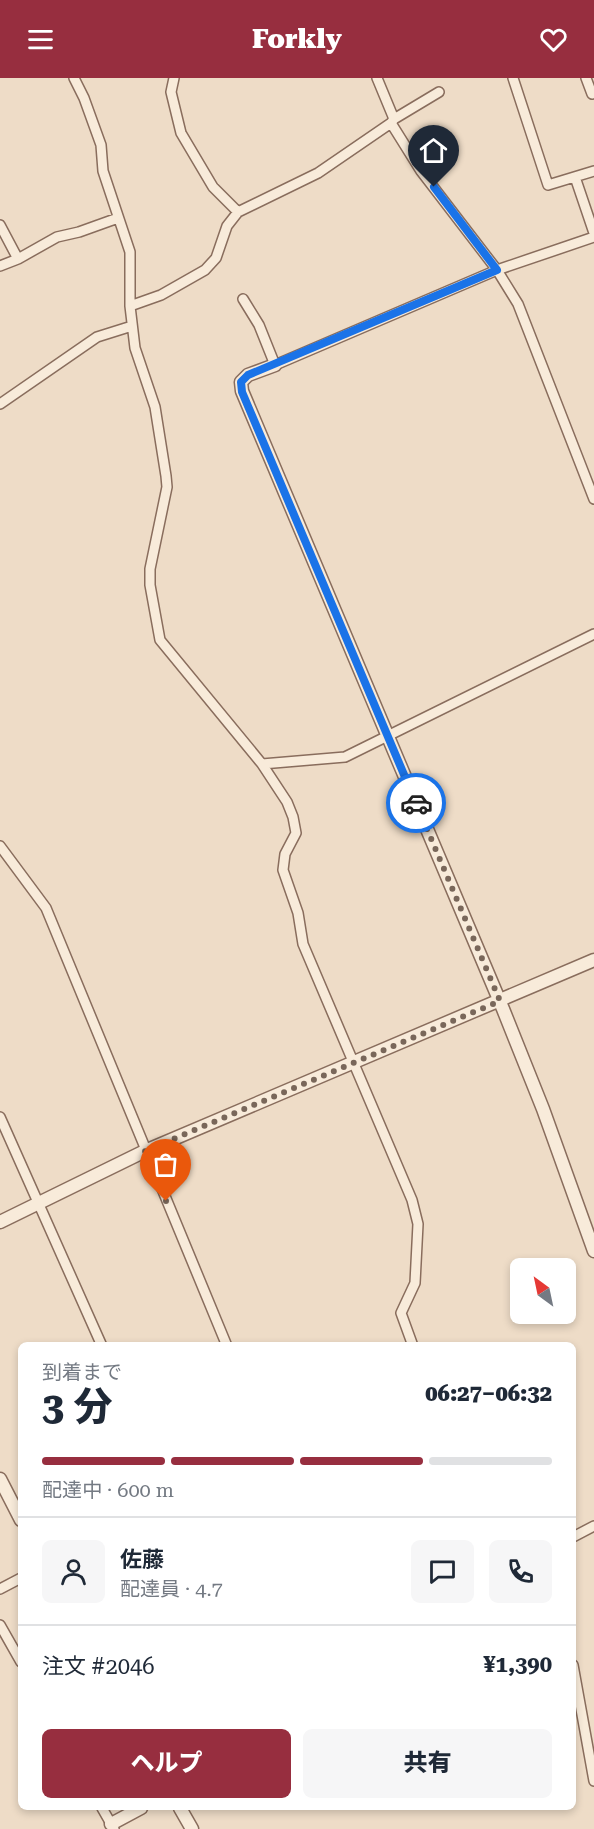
<!DOCTYPE html>
<html lang="ja">
<head>
<meta charset="utf-8">
<style>
  body { margin:0; font-family:"Roboto Serif","Noto Sans JP",serif; background:#f6f6f7; color:#1f2937; height:100vh; display:flex; flex-direction:column; font-size:22px; white-space:nowrap }
  * { box-sizing:border-box; margin:0 }
  p { font-size:20px; color:#747a83 }
  .icon { flex:none; width:33px; height:33px; fill:none; stroke:currentColor; stroke-width:2; stroke-linecap:round; stroke-linejoin:round }
  .map { position:relative; flex:1; overflow:hidden }
  .side { position:absolute; left:18px; top:1264px; width:558px; height:468px; display:flex; flex-direction:column; background:#fff; border-radius:9px; box-shadow:0 3px 9px #0003 }
  .side>* { flex:none }
  .needle { width:39px; rotate:327deg }
  .fabs { position:absolute; left:510px; top:1180px; display:grid; gap:12px }
  .fabs a { display:grid; place-items:center; width:66px; height:66px; border-radius:9px; background:#fff; box-shadow:0 3px 9px #0003; font-size:30px }
  .pin { position:absolute; display:grid; place-items:center; width:51px; height:51px; color:#fff; margin:-62px -26px; border-radius:50% 50% 50% 0; rotate:-45deg; box-shadow:0 0 6px #0007 }
  .pin .icon { rotate:45deg }
  .courier { position:absolute; display:grid; place-items:center; width:60px; height:60px; margin:-30px; border:4px solid #1a73e8; border-radius:50%; background:#fff; color:#222; box-shadow:0 2px 8px #0007 }
  .overview em { font-style:normal; font-weight:800 }
  .overview div { display:flex; flex-direction:column-reverse }
  .overview { display:flex; align-items:center; justify-content:space-between; height:102px; padding:0 24px }
  h1 { font-size:39px; font-weight:800; line-height:45px }
  .bar { display:grid; grid-template-columns:repeat(4,1fr); gap:9px 6px; align-content:center; height:72px; padding:0 24px }
  .bar i { height:8px; border-radius:4px; background:#e0e1e3 }
  .bar .current { background:#972e3f }
  .bar p { grid-column:span 4 }
  .line { display:flex; align-items:center; gap:15px; padding:0 24px; border-top:2px solid #e0e1e3 }
  .line div { flex:1 }
  .round { display:grid; place-items:center; flex:none; width:63px; height:63px; border-radius:9px; background:#f6f6f7 }
  .cta { display:flex; gap:12px; margin-top:auto; padding:12px 24px }
  .cta a { flex:1; height:69px; border-radius:9px; background:#972e3f; color:#fff; font-size:24px; font-weight:800; line-height:69px; text-align:center }
  .cta a+a { background:#f6f6f7; color:#1f2937 }
  header { display:flex; justify-content:space-between; align-items:center; height:78px; padding:0 24px; background:#972e3f; color:#fff; font-size:27px; font-weight:800 }
  .map>svg:first-child { display:block }
  .lines { fill:none; stroke-linecap:round; stroke-linejoin:round }
  .minor-casing { stroke:#896d5d; stroke-width:12 }
  .tertiary-casing { stroke:#896d5d; stroke-width:15 }
  .minor { stroke:#f8ebda; stroke-width:9 }
  .tertiary { stroke:#f8ebda; stroke-width:12 }
  .done { stroke:#79675a; stroke-width:6; stroke-dasharray:0 10.8 }
  .route { stroke:#1a73e8; stroke-width:8 }
</style>
</head>
<body>
<header><svg class="icon" aria-label="menu" viewBox="0 0 24 24"><path d="M4 6h16M4 12h16M4 18h16"/></svg>Forkly<svg class="icon" aria-label="heart" viewBox="0 0 24 24"><path d="M12 20l-8-8c-3-5 5-10 8-4 3-6 11-1 8 4z"/></svg></header>
<div class="map">
<svg width="594" height="1751" viewBox="0 0 594 1751">
  <rect width="100%" height="100%" fill="#eedcc7"/>
  <g class="lines">
    <defs>
      <path id="minor" d="M74,0L84,20L101,67L103,93L130,174V228L135,270L155,329L166,398L167,409L150,491V507L160,562L262,686L287,724L293,739L296,755L285,776L283,792L298,835L303,866L412,1122L418,1146L415,1205L401,1235L413,1268
        M174,0L171,14L181,55L213,109L238,134
        M513,0L548,107L594,93
        M586,0L592,16
        M394,41L439,14
        M391,45L421,93L497,192L518,226L594,421
        M575,99L594,155
        M0,147L18,181L57,159L79,154L118,140
        M0,188L18,181
        M243,221L259,247L275,287L497,192L594,159
        M130,228L161,217L205,192L216,180L227,148L238,134L318,95L391,45L394,41L377,0
        M0,326L97,259L132,248
        M262,686L345,679L594,556
        M0,768L46,830L227,1268
        M0,1039L102,1268
        M573,1459L594,1448
        M0,1511L21,1500
        M0,1547L21,1584
        M573,1587L594,1703
        M102,1730L114,1751"/>
      <path id="tertiary" d="M275,287L248,297L241,304L242,313L503,931L543,1031L594,1173
        M0,1144L145,1073L594,882
        M0,1401L21,1442
        M180,1730L192,1751
        M111,1746L141,1730"/>
    </defs>
    <use href="#minor" class="minor-casing"/>
    <use href="#tertiary" class="tertiary-casing"/>
    <use href="#minor" class="minor"/>
    <use href="#tertiary" class="tertiary"/>
  </g>
  <g class="lines">
    <path class="done" d="M166,1123L145,1073L500,923L416,725"/>
    <path class="route" d="M416,725L242,314L241,304L248,297L497,192L434,109"/>
  </g>
</svg>
<div class="fabs">
<a><svg class="needle" viewBox="-14 -14 28 28"><path d="M0-13l5 13h-10z" fill="#e53935"/><path d="M0 13l5-13h-10z" fill="#747a83"/></svg></a>
</div>
<div class="pin" style="left:166px;top:1123px;background:#ea580c"><svg class="icon" aria-label="bag" viewBox="0 0 24 24"><path d="M5 8h14l-1 12H6zM9 8a3 3 0 0 1 6 0"/></svg></div>
<div class="pin" style="left:434px;top:109px;background:#1f2937"><svg class="icon" aria-label="home" viewBox="0 0 24 24"><path d="M3 11l9-7 9 7M6 9v11h12V9"/></svg></div>
<div class="courier" style="left:416px;top:725px"><svg class="icon" aria-label="car" viewBox="0 0 24 24"><path d="M5 17H2v-5l4-1 3-4h7l3 4 3 1v5h-3M9 17h6M6 11h13"/><circle cx="7" cy="17" r="2"/><circle cx="17" cy="17" r="2"/></svg></div>
<section class="side">
<div class="overview"><div><h1>3 分</h1><p>到着まで</p></div><em>06:27–06:32</em></div>
<div class="bar"><i class="current"></i><i class="current"></i><i class="current"></i><i></i><p>配達中 · 600 m</p></div>
<div class="line" style="height:108px"><a class="round"><svg class="icon" aria-label="person" viewBox="0 0 24 24"><circle cx="12" cy="8" r="4"/><path d="M4 21q1-7 8-7t8 7"/></svg></a><div><b>佐藤</b><p>配達員 · 4.7</p></div><a class="round"><svg class="icon" aria-label="chat" viewBox="0 0 24 24"><path d="M4 5h16v11H9l-5 4z"/></svg></a><a class="round"><svg class="icon" aria-label="phone" viewBox="0 0 24 24"><path d="M5 4h4l2 5-3 2q2 4 5 5l2-3 5 2v4C11 20 4 13 5 4z"/></svg></a></div>
<div class="line" style="height:78px"><div>注文 #2046</div><b>¥1,390</b></div>
<div class="cta"><a>ヘルプ</a><a>共有</a></div>
</section>
</div>
</body>
</html>
